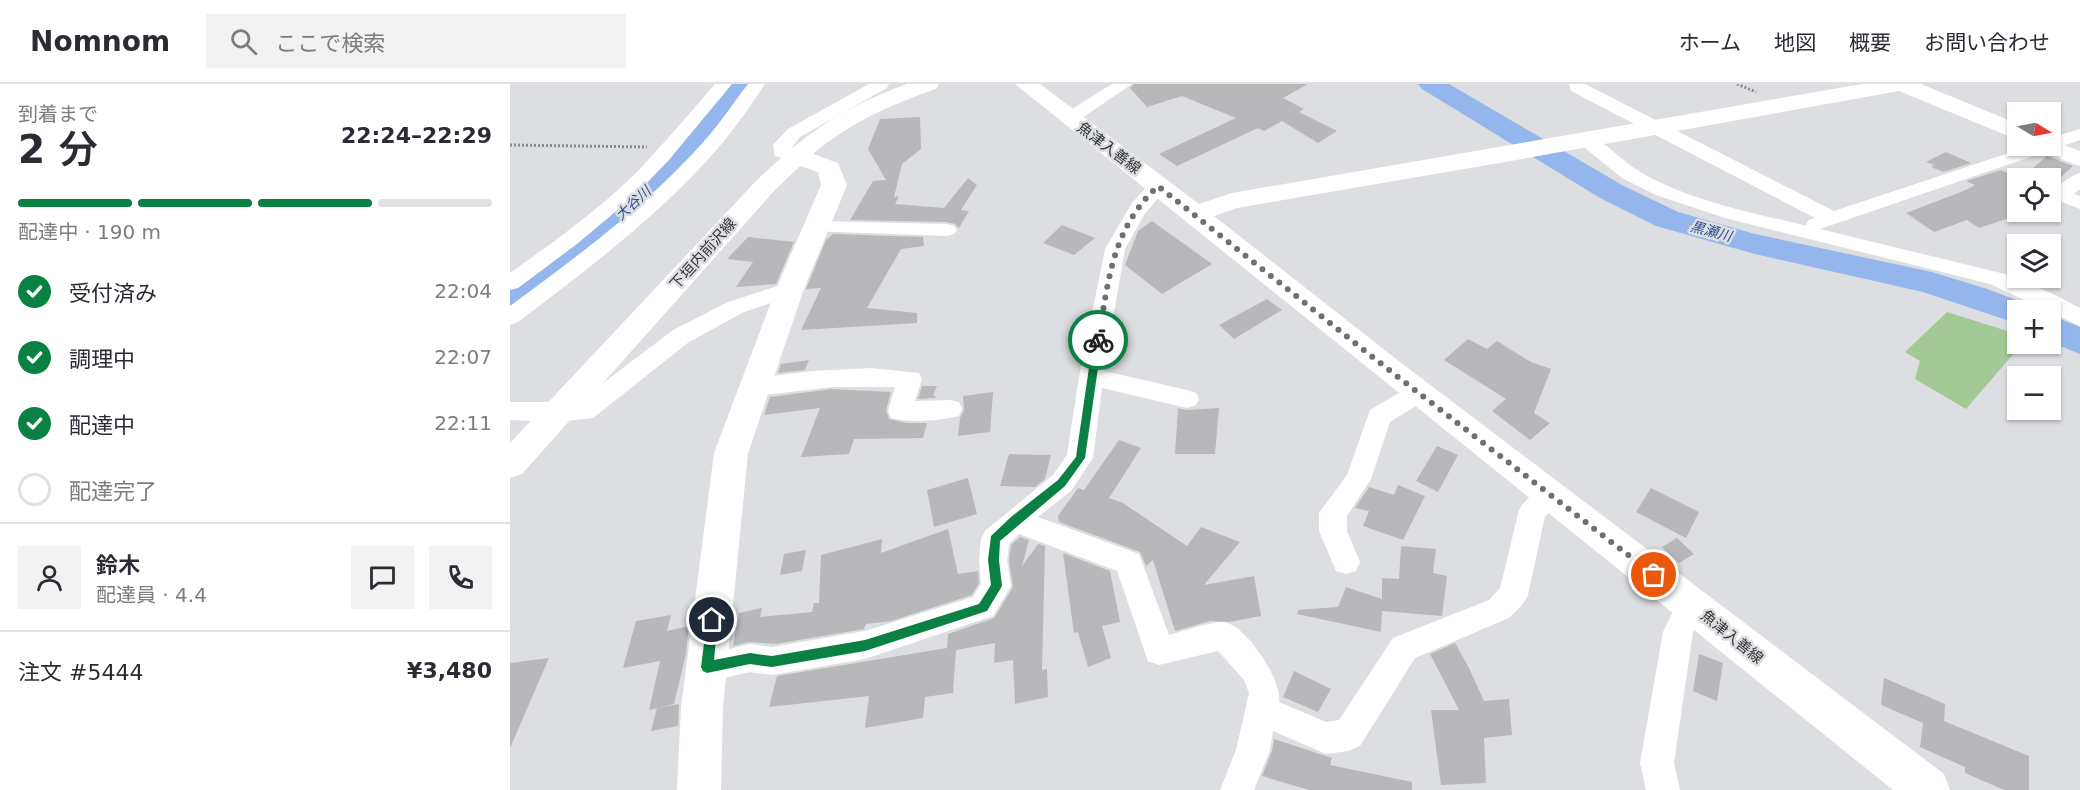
<!DOCTYPE html>
<html lang="ja">
<head>
<meta charset="utf-8">
<style>
  body { margin:0; font-family:"DejaVu Sans","Noto Sans JP",sans-serif; background:#f2f2f3; color:#2b2b33; height:100vh; display:flex; flex-direction:column; font-size:22px; white-space:nowrap }
  * { box-sizing:border-box; margin:0 }
  p { font-size:20px; color:#7c7c81 }
  .icon { flex:none; width:33px; height:33px; fill:none; stroke:currentColor; stroke-width:2; stroke-linecap:round; stroke-linejoin:round }
  .map { position:relative; flex:1; overflow:hidden }
  .side { display:flex; flex-direction:column; background:#fff; width:510px }
  .side>* { flex:none }
  .needle { width:39px; rotate:100deg }
  .buttons { position:absolute; left:1497px; top:18px; display:grid; gap:12px }
  .buttons a { display:grid; place-items:center; width:54px; height:54px; border-radius:0px; background:#fff; box-shadow:0 2px 4px #0004; font-size:30px }
  .pin { position:absolute; display:grid; place-items:center; width:51px; height:51px; color:#fff; margin:-26px; border:3px solid #fff; border-radius:50%; box-shadow:0 2px 6px #0007 }
  .courier { position:absolute; display:grid; place-items:center; width:60px; height:60px; margin:-30px; border:4px solid #0b8043; border-radius:50%; background:#fff; color:#222; box-shadow:0 2px 8px #0007 }
  .headline em { font-style:normal; font-weight:600 }
  .headline div { display:flex; flex-direction:column-reverse }
  .headline { display:flex; align-items:center; justify-content:space-between; height:102px; padding:0 18px }
  h1 { font-size:39px; font-weight:600; line-height:45px }
  .bar { display:grid; grid-template-columns:repeat(4,1fr); gap:9px 6px; align-content:center; height:72px; padding:0 18px }
  .bar i { height:8px; border-radius:4px; background:#e1e1e2 }
  .bar .selected { background:#0b8043 }
  .bar p { grid-column:span 4 }
  .line { display:flex; align-items:center; gap:15px; padding:0 18px; border-top:2px solid #e1e1e2 }
  .line div { flex:1 }
  .round { display:grid; place-items:center; flex:none; width:63px; height:63px; border-radius:0px; background:#f2f2f3 }
  ol { padding:0 18px; list-style:none }
  li { display:flex; align-items:center; gap:18px; height:66px }
  li p { margin-inline-start:auto }
  li .icon { padding:6px; border-radius:50%; background:#0b8043; color:#fff; stroke-width:4 }
  li:last-child { color:#7c7c81 }
  li i { width:33px; height:33px; border:3px solid #e1e1e2; border-radius:50% }
  header { display:flex; align-items:center; gap:36px; box-sizing:border-box; height:84px; padding:0 30px; background:#fff; border-bottom:2px solid #e1e1e2 }
  header strong { font-size:28px }
  nav { display:flex; gap:33px; margin-inline-start:auto; font-size:21px }
  .search { width:420px; height:54px; background:#f2f2f3; display:flex; align-items:center; gap:15px; box-sizing:border-box; padding:0 21px; border-radius:0px; color:#7c7c81; font-size:22px }
  main { display:flex; flex:1; min-height:0 }
  .map>svg:first-child { display:block }
  .green { fill:#a3ca96 }
  .lines { fill:none; stroke-linecap:round; stroke-linejoin:round }
  .river { fill:#95b6ec; fill-rule:evenodd }
  .building { fill:#b8b8bb }
  .path { stroke:#898a8c; stroke-width:3; stroke-dasharray:2 2; stroke-linecap:butt }
  .street { fill:#fff; fill-rule:evenodd }
  .secondary { fill:#fff; fill-rule:evenodd }
  .route { fill:#0b8043 }
  .done { stroke:#6e7071; stroke-width:6; stroke-dasharray:0 10.8 }
  .labels { text-anchor:middle; stroke-width:5; stroke-linejoin:round; paint-order:stroke }
  .far-water-label { font-size:14px; font-style:italic; fill:#294f90; stroke:#dcdee1 }
  .street-label { font-size:15px; fill:#333435; stroke:#dcdee1 }
</style>
</head>
<body>
<header>
<strong>Nomnom</strong>
<div class="search"><svg class="icon" aria-label="search" viewBox="0 0 24 24"><circle cx="10" cy="10" r="6"/><path d="M15 15l6 6"/></svg>ここで検索</div>
<nav><a>ホーム</a><a>地図</a><a>概要</a><a>お問い合わせ</a></nav>
</header>
<main>
<section class="side">
<div class="headline"><div><h1>2 分</h1><p>到着まで</p></div><em>22:24–22:29</em></div>
<div class="bar"><i class="selected"></i><i class="selected"></i><i class="selected"></i><i></i><p>配達中 · 190 m</p></div>
<ol>
<li><svg class="icon" aria-label="check" viewBox="0 0 24 24"><path d="M5 12l5 5 9-10"/></svg>受付済み<p>22:04</p></li>
<li><svg class="icon" aria-label="check" viewBox="0 0 24 24"><path d="M5 12l5 5 9-10"/></svg>調理中<p>22:07</p></li>
<li><svg class="icon" aria-label="check" viewBox="0 0 24 24"><path d="M5 12l5 5 9-10"/></svg>配達中<p>22:11</p></li>
<li><i></i>配達完了</li>
</ol>
<div class="line" style="height:108px"><a class="round"><svg class="icon" aria-label="person" viewBox="0 0 24 24"><circle cx="12" cy="8" r="4"/><path d="M4 21q1-7 8-7t8 7"/></svg></a><div><b>鈴木</b><p>配達員 · 4.4</p></div><a class="round"><svg class="icon" aria-label="chat" viewBox="0 0 24 24"><path d="M4 5h16v11H9l-5 4z"/></svg></a><a class="round"><svg class="icon" aria-label="phone" viewBox="0 0 24 24"><path d="M5 4h4l2 5-3 2q2 4 5 5l2-3 5 2v4C11 20 4 13 5 4z"/></svg></a></div>
<div class="line" style="height:78px"><div>注文 #5444</div><b>¥3,480</b></div>
</section>
<div class="map">
<svg width="1570" height="706" viewBox="0 0 1570 706">
  <rect width="100%" height="100%" fill="#dcdee1"/>
  <path class="green" d="M1437,228L1507,250L1508,260H1512L1456,325L1405,295L1410,277L1395,268Z"/>
  <g class="lines">
    <path class="river" d="M216,0H243L156,103L92,165L12,229L0,232V204L70,151L136,91Z
      M908,0H939L1112,101L1168,128L1245,150L1422,188L1477,205L1520,221L1524,226H1508V240L1413,208L1245,170L1146,142L1090,114L912,5Z
      M1540,231L1570,243V270L1540,258Z"/>
  </g>
  <path class="building" d="M624,0H798L773,14L794,25L789,28L827,47L808,59L772,37L754,47L748,44L667,82L649,70L726,34L672,12L637,23L620,4Z
    M410,33L411,65L392,80L384,113L389,112L385,120L434,124L458,94L467,101L451,126L459,127L449,144L445,140L437,138L340,136L363,97L376,96L358,65L370,35Z
    M1436,68L1461,79L1434,88L1421,83L1424,81L1416,78Z
    M1537,72L1563,82L1550,94H1511Z
    M1491,86L1508,95V131L1469,144L1457,136L1424,148L1396,129L1456,106L1465,101L1456,97Z
    M642,137L702,180L652,210L615,181L628,147Z
    M552,141L585,154L564,171L533,159Z
    M323,150L413,153L414,162L391,165L357,224L407,229V239L291,246L311,204L296,205L316,156Z
    M238,153L284,158L266,200L226,203L243,178L217,175Z
    M757,215L772,226L724,255L709,241Z
    M958,255L977,265L987,257L1021,278L1041,285L1024,329L1040,339L1020,356L982,327L996,315L934,276Z
    M299,276L295,286L268,289L271,280Z
    M412,302H427L423,312H426L425,314L408,315Z
    M322,305L381,308L376,326L379,335L397,339H417L413,354L344,355L339,370L291,373L310,324L254,331L260,313Z
    M483,308L480,348L448,352L450,334L454,326L453,312Z
    M668,324L676,326L709,324L705,370H665Z
    M609,356L631,364L599,414L613,419L677,462L691,443L730,458L694,501L744,492L751,532L719,538L700,537L665,547L643,476L636,482L630,468L549,438L548,432L568,404L574,406Z
    M927,362L948,371L928,408L906,397Z
    M499,370L541,371L535,395L525,403L490,402Z
    M458,394L467,430L424,443L417,406Z
    M888,401L915,412L893,456L853,442L859,427L845,424L859,403L884,411Z
    M1141,404L1189,428L1176,454L1126,428Z
    M438,445L448,490L468,487L469,499L462,511L381,537L356,540L354,545L266,560L239,558L223,562L229,529L252,524L250,533L302,528L304,519H309L311,471L372,455L371,469Z
    M510,453L519,456L512,482L528,460L535,462L532,586L537,585L538,613L505,620L503,576L484,579L485,559L446,566L443,609L415,613L413,634L355,644L359,612L259,623L267,592L437,564L438,550L484,534L503,503L499,476L501,461Z
    M1167,454L1184,470L1169,479L1152,463Z
    M891,462L926,465L923,489L937,492L932,532L872,527L871,548L787,530L788,526L828,523L836,503L872,515V494L889,495Z
    M296,466L292,487L270,491L274,470Z
    M553,469L600,487L610,538L592,542L601,574L578,583L568,548L564,549Z
    M161,531L157,547L179,542L176,570L164,620L139,626L150,577L113,584L126,537Z
    M945,559L958,582L974,617L999,615L1002,651L974,654L976,699L931,701L921,626H949L920,570Z
    M1189,570L1213,579L1207,617L1183,607Z
    M39,574L0,664V579Z
    M784,587L821,605L808,628L773,613Z
    M1374,594L1435,620L1434,637L1519,672V706H1494L1455,689V683L1410,663L1413,639L1371,621Z
    M169,620L168,642L141,647L147,624Z
    M764,655L822,674L820,681L902,698V706H799L752,692L762,667Z"/>
  <g class="lines">
    <path class="path" d="M1227,0L1246,8
      M0,61L137,63"/>
    <path class="street" d="M205,0H222L158,77L124,112L67,160L8,204L0,206V189C45,157 90,125 129,86C155,58 180,29 205,0Z
      M238,0H255C241,21 226,43 209,63C151,130 78,185 8,238L0,241V222C69,171 140,119 196,55C211,38 224,18 238,0Z
      M359,0H379L377,4L290,53L281,65L294,68L296,72L294,76L287,78L265,72L263,61L278,45Z
      M602,0H622L566,38H554L551,34L554,30Z
      M1059,0H1075L1324,127L1520,62H1540V54L1570,45V56L1310,145L1495,190L1543,210L1570,224V242L1480,200L1215,134L1146,111L1112,94L1070,60L1067,56L1070,52C1088,48 1111,77 1127,86C1178,117 1240,128 1297,142L1296,140L1299,136L1305,134L1061,7Z
      M1570,89V105L1564,110L1570,112V125L1544,115L1541,111C1548,102 1559,92 1570,89Z
      M648,96L655,98L658,102L634,131L615,165L594,287L677,306L686,309L689,315L686,321L677,324L592,304L583,374L561,407L528,433L629,470L659,551C674,547 699,538 713,538C735,539 773,597 769,618L816,638L829,636L883,554L979,516L990,504L1009,426C1017,411 1035,399 1052,404L1055,412L1052,420L1035,432L1018,511L1013,520L999,534L905,574L850,662L838,667L816,670L763,647L760,666L744,706H710L726,666L739,609L734,596L708,567L649,581L638,577L607,487L509,450L499,460L497,476L501,502L483,532L355,575L262,591L240,588L197,598L186,593L181,583L186,573L240,560L262,563L355,547L463,513L471,500L469,476L471,455L475,447L543,391L557,371L569,293L595,165L622,119L641,98Z
      M306,137L437,140L444,142L447,146L444,150L437,152L299,147L296,143L299,139Z
      M280,198L288,200L291,205L288,210L234,228L179,258L83,334L47,338L0,336V318H68L163,246L218,218Z
      M361,284L409,289L412,295L405,317L440,316L449,318L452,325L449,332C430,337 400,339 381,334L378,327L385,303H322L245,312L236,309L233,303L236,297L245,294L303,287Z
      M908,300L917,303L920,309L917,315L880,338L861,395L837,432V447L850,478L846,487L836,490L826,487L809,447V429L837,391L860,326L899,303Z
      M1181,507L1191,511L1196,520L1183,548L1164,679L1170,706H1136L1130,679L1153,548L1171,511Z"/>
    <path class="secondary" d="M397,0H429L426,5C382,20 339,39 303,70L328,79L337,101L294,205L238,369L213,623L211,706H167L171,623L204,369L266,205L311,101L308,88L290,82L265,106L12,390L0,394V359L247,96C298,48 331,24 397,0Z
      M505,0H530L689,120L722,109L1352,0H1411L1508,40V56L1389,7L995,78L727,124L704,132L890,278L1434,690L1440,706H1383Z
      M1540,56L1570,67V82L1529,67L1525,62H1540Z"/>
  </g>
  <path class="route" d="M588,253L592,256L575,374L555,402L490,457L489,476L492,502L477,527L355,567L262,583L240,580L197,589L193,587L191,583L197,536L202,530L208,536L204,576L240,569L262,572L355,556L469,520L481,501L478,476L481,452L501,433L548,396L566,373L583,256Z"/>
  <g class="lines">
    <path class="done" d="M588,256C599,196 601,146 648,102L879,286L1144,491"/>
  </g>
  <g class="labels">
    <g class="far-water-label">
      <text transform="translate(123 119) rotate(-43)" y="5">大谷川</text>
      <text transform="translate(1201 147) rotate(15)" y="5">黒瀬川</text>
    </g>
    <g class="street-label">
      <text transform="translate(599 64) rotate(37)" y="5">魚津入善線</text>
      <text transform="translate(193 170) rotate(-48)" y="5">下垣内前沢線</text>
      <text transform="translate(1222 553) rotate(39)" y="5">魚津入善線</text>
    </g>
  </g>
</svg>
<div class="buttons">
<a><svg class="needle" viewBox="-14 -14 28 28"><path d="M0-13l5 13h-10z" fill="#e53935"/><path d="M0 13l5-13h-10z" fill="#7c7c81"/></svg></a>
<a><svg class="icon" aria-label="locate" viewBox="0 0 24 24"><circle cx="12" cy="12" r="6"/><path d="M12 2v4M12 18v4M2 12h4M18 12h4"/></svg></a>
<a><svg class="icon" aria-label="layers" viewBox="0 0 24 24"><path d="M12 4l9 5-9 5-9-5zM3 14l9 5 9-5"/></svg></a>
<a>+</a>
<a>−</a>
</div>
<div class="pin" style="left:1144px;top:491px;background:#ea580c"><svg class="icon" aria-label="bag" viewBox="0 0 24 24"><path d="M5 8h14l-1 12H6zM9 8a3 3 0 0 1 6 0"/></svg></div>
<div class="pin" style="left:202px;top:536px;background:#1f2937"><svg class="icon" aria-label="home" viewBox="0 0 24 24"><path d="M3 11l9-7 9 7M6 9v11h12V9"/></svg></div>
<div class="courier" style="left:588px;top:256px"><svg class="icon" aria-label="bike" viewBox="0 0 24 24"><circle cx="6" cy="16" r="4"/><circle cx="18" cy="16" r="4"/><path d="M6 16l4-8h5l3 8M10 8l3 8H6M13 5h3"/></svg></div>
</div>
</main>
</body>
</html>
